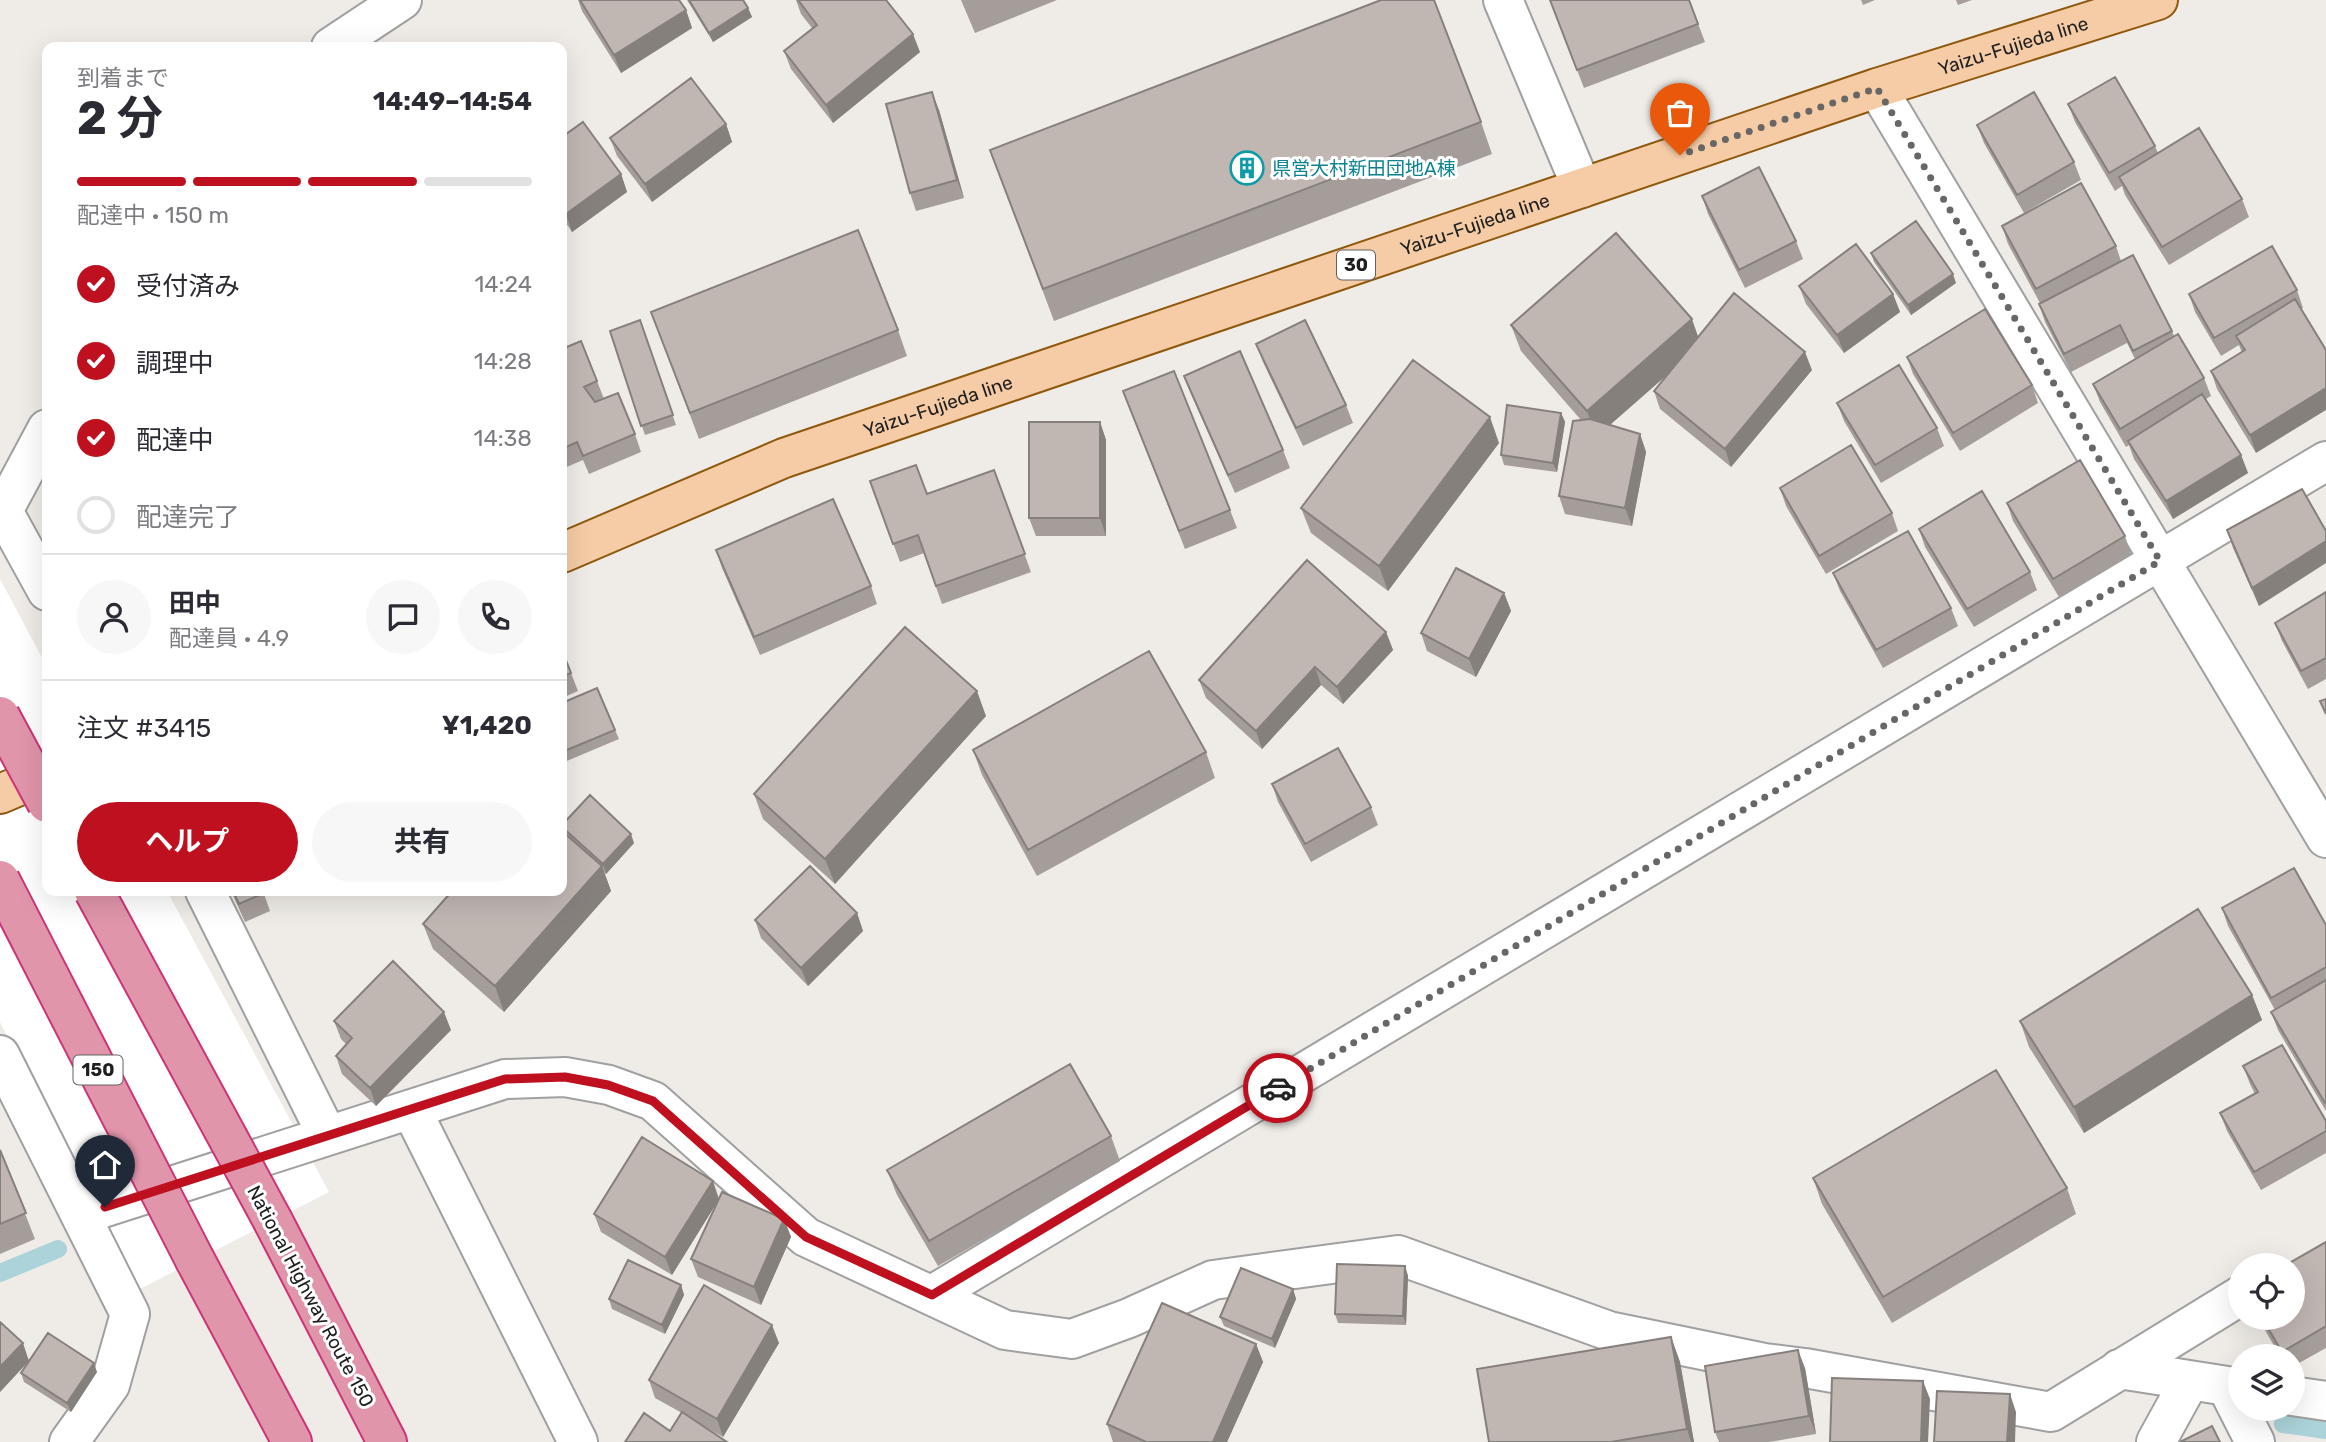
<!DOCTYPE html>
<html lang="ja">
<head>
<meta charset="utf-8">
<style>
  body { margin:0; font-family:Rubik,"Noto Sans JP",sans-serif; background:#f7f7f7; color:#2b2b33; height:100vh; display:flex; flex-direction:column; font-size:26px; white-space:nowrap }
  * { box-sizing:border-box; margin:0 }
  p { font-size:23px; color:#7c7c81 }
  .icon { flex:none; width:38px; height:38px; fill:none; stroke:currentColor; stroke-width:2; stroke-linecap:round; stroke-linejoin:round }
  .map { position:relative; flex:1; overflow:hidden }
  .drawer { position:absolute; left:42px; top:42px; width:525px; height:854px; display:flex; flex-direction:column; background:#fff; border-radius:14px; box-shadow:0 7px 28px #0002 }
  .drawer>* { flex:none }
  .tools { position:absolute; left:2228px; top:1253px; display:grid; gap:14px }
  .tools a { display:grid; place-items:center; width:77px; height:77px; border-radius:50%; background:#fff; box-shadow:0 7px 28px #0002; font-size:35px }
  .pin { position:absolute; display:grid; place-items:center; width:60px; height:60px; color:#fff; margin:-72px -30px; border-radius:50% 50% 50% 0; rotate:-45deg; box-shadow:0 0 7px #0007 }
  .pin .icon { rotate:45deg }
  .courier { position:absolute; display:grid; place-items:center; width:70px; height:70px; margin:-35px; border:5px solid #bf1020; border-radius:50%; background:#fff; color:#222; box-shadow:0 2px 9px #0007 }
  .head em { font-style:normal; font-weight:700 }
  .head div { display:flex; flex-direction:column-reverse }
  .head { display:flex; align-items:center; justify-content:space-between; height:119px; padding:0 35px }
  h1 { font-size:46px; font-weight:700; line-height:52px }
  .bar { display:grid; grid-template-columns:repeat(4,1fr); gap:10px 7px; align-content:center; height:84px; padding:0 35px }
  .bar i { height:9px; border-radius:5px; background:#e1e1e2 }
  .bar .current { background:#bf1020 }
  .bar p { grid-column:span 4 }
  .line { display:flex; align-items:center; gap:18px; padding:0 35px; border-top:2px solid #e1e1e2 }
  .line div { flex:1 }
  .round { display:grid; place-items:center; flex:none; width:74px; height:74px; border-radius:37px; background:#f7f7f7 }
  ol { padding:0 35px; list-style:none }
  li { display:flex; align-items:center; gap:21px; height:77px }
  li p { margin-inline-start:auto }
  li .icon { padding:7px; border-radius:50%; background:#bf1020; color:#fff; stroke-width:4 }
  li:last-child { color:#7c7c81 }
  li i { width:38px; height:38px; border:4px solid #e1e1e2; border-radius:50% }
  .button { display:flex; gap:14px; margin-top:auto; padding:14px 35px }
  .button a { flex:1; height:80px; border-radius:42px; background:#bf1020; color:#fff; font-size:28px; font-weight:700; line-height:80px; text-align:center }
  .button a+a { background:#f7f7f7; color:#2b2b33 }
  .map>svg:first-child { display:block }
  .pier { fill:#fff }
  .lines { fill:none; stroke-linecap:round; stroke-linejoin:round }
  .stream { stroke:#abd3d9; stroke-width:18 }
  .minor-casing { stroke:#a0a0a0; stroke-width:42 }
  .major-casing { stroke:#8f580c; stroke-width:42 }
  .highway-casing { stroke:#cd3476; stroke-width:42 }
  .minor { stroke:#fff; stroke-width:38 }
  .major { stroke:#f5cca6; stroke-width:38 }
  .highway { stroke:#e095aa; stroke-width:38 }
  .highway-bridge-casing { stroke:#cd3476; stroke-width:42; stroke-linecap:butt }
  .highway-bridge { stroke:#e095aa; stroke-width:38 }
  .wall { fill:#a59d9a }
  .shaded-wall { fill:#86807d }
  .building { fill:#c0b7b3; stroke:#86807d; stroke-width:2 }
  .done { stroke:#686765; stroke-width:7; stroke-dasharray:0 12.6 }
  .route { stroke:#bf1020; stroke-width:9 }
  .labels { text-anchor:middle; stroke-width:6; stroke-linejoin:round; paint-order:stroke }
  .shield { fill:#fff; stroke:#626262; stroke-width:2 }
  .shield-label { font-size:18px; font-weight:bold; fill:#1f1f1f }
  .street-label { font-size:19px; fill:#1f1f1f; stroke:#fff }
  .culture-label { font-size:19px; fill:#0d838f; stroke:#fff; text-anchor:start }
</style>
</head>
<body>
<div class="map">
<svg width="2326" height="1442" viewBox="0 0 2326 1442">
  <rect width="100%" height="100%" fill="#efece7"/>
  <path class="pier" d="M0,579L47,667V891H167L329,1192L138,1290L0,1022Z"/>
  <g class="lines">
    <path class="stream" d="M0,1273L58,1249
      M2283,1424L2326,1430"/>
    <defs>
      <path id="minor" d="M1503,0L1582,188
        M331,47L402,0
        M1877,88L2326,838
        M47,429L3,511L47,591
        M205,891L327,1135
        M0,1055L130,1314L110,1385L69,1442
        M411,1109L578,1442
        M81,1215L505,1079L565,1077L609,1085L653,1101L806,1237L1005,1330L1072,1339L1129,1318L1213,1280L1398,1255L1609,1331L1765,1363L1805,1368L2051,1412L2240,1296
        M932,1295L2326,461
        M2119,1369L2240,1388
        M2227,1387L2255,1442
        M2292,1396L2326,1401
        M2156,1442L2189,1382"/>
      <g id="major">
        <path id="s1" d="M562,553L784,458L1877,88L2158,0"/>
        <path d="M0,794L47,774"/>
      </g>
      <path id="highway" d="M273,1221L387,1442
        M195,1260L292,1442"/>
    </defs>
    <use href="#minor" class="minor-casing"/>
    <use href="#major" class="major-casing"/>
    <use href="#highway" class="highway-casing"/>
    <use href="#minor" class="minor"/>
    <use href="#major" class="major"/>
    <use href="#highway" class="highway"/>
    <defs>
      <path id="highway-bridge" d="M0,716L47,803
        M0,880L195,1260
        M94,891L273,1221"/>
    </defs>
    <use href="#highway-bridge" class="highway-bridge-casing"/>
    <use href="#highway-bridge" class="highway-bridge"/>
  </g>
  <path class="wall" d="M578,0H679L686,10L692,28L621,73L582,11Z
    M687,0H743L748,8L752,17L713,42Z
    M796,0H886L920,52L833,123L791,69L784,51L812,28L801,14Z
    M961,0H1057L975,33Z
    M1550,0H1689L1705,42L1584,88Z
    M1861,0H1875L1863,5Z
    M1956,0H1972L1958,5Z
    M2068,104L2155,146L2158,153L2242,199L2249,217L2169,265L2125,195L2122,186L2115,191L2075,122Z
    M939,110L964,198L916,211L910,193Z
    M1481,122L1492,154L1054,321L990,150Z
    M726,124L732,142L652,202L617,156L610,138Z
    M1977,125L2074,162L2081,180L2024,213L1984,143Z
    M562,137L621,174L627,192L572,232L562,217Z
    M1702,196L1796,241L1803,259L1745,288L1708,214Z
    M2002,226L2116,246L2121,261L2172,331L2174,336L2204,378L2211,396L2206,399L2241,455L2248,473L2173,519L2134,459L2129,445L2126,447L2100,402L2093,384L2135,359L2127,343L2071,372L2045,322L2039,304L2040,303L2008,244Z
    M1871,253L1956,283L1911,315L1874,262Z
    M1799,286L1893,294L1900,312L1844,353L1806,304Z
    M2297,290L2303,308L2301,309L2256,453L2217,389L2211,371L2242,353L2239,345L2221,356L2195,312L2189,294Z
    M651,312L898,330L907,356L699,439Z
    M640,320L676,425L645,435L610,331Z
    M1511,325L1698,337L1812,370L1731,467L1660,409L1654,391L1667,375L1610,425L1640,434L1646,452L1632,526L1565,514L1559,496L1581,420L1521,351Z
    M1256,344L1346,405L1353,423L1303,446L1263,362Z
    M562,349L597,381L604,399L635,434L641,452L589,474L583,460L562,469Z
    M1907,357L2032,385L2038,403L1960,451L1913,374Z
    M1184,376L1283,450L1290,468L1235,493L1191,394Z
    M1123,391L1230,510L1237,528L1185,549Z
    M1837,403L1937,428L1944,446L1881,483L1844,421Z
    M1561,413L1565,422L1557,472L1504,465L1501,455Z
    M1100,422L1106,440V536H1036L1029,518Z
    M1499,443L1388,591L1311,533L1301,508Z
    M994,470L1031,572L942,604L924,553L900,562L870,481L927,494Z
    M1780,488L1892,513L1898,531L1826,574L1786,506Z
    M2302,489L2259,606L2233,548L2227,530Z
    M2007,503L2125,536L2131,554L2059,597L2013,521Z
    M1919,529L2030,572L2037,590L1974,627L1925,547Z
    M716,550L871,586L877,604L760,655L722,568Z
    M1833,573L1951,608L1958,626L1883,668L1840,591Z
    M2326,592V679L2308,689L2282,641L2275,623Z
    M1504,593L1511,611L1476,677L1427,651L1421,633Z
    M1386,632L1393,650L1343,704L1321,685L1262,749L1206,698L1199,680Z
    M562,650L578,691L562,698Z
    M562,703L615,730L619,739L562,763Z
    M986,716L835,884L763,819L754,794Z
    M973,750L1206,752L1215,778L1037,876L982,775Z
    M1272,784L1371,807L1378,825L1311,862L1278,802Z
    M562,825L634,843L606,874L604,872L611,891L504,1012L433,949L423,924L563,832Z
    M231,891H263L270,911L245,922Z
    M2222,908L2326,925V1111L2278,1030L2271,1012L2275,1010L2228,926Z
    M857,913L863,931L808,986L761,938L755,920Z
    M2252,995L2262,1020L2084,1133L2029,1047L2020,1021Z
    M334,1021L451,1030L376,1106L342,1074L336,1056L346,1044L341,1039Z
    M2243,1066L2326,1121V1153L2261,1190L2227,1131L2220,1113L2255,1094L2250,1084Z
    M1111,1136L1120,1161L938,1266L897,1195L887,1170Z
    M0,1150L35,1239L0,1254Z
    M1813,1178L2067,1188L2076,1214L1892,1323L1822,1204Z
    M719,1198L784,1219L791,1237L761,1305L698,1277L691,1259L716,1204L672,1275L601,1232L594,1214Z
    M2326,1242V1348L2292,1367V1356H2280L2258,1318H2292Z
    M1405,1266L1408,1276L1406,1325L1338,1323L1335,1314Z
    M681,1285L684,1295L665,1334L612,1309L609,1299Z
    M1293,1289L1296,1299L1275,1348L1224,1326L1220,1317Z
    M0,1322L29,1360L97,1372L71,1412L24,1382L21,1373L28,1361L0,1392Z
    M1671,1337L1680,1362L1694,1442H1489Z
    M779,1343L723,1437L696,1422L670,1431L682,1413L655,1398L649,1380Z
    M1256,1344L1263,1362L1227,1442H1113L1107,1424Z
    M1805,1368L1816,1434L1769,1442H1719L1715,1432Z"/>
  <path class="shaded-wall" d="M748,8L752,17L713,42L709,33Z
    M686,10L692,28L621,73L614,55Z
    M913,34L920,52L833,123L826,105Z
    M932,92L939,110L964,198L957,180Z
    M726,124L732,142L652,202L645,184Z
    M621,174L627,192L572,232L566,214Z
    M1953,274L1956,283L1911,315L1908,305Z
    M1893,294L1900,312L1844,353L1837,335Z
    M1692,319L1701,345L1596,437L1587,411Z
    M1805,352L1812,370L1731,467L1725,449Z
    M2326,388V410L2256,453L2250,435Z
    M1561,413L1565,422L1557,472L1553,463Z
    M1490,417L1499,443L1388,591L1379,566Z
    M1100,422L1106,440V536L1100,518Z
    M1640,434L1646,452L1632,526L1625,508Z
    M2241,455L2248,473L2173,519L2166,501Z
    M2326,541V563L2259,606L2252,588Z
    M1504,593L1511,611L1476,677L1469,659Z
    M1386,632L1393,650L1343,704L1337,687Z
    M1315,667L1321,685L1262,749L1256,731Z
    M977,691L986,716L835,884L825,859Z
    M631,834L634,843L606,874L603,864Z
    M602,866L611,891L504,1012L495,986Z
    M857,913L863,931L808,986L801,968Z
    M2252,995L2262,1020L2084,1133L2074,1107Z
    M444,1012L451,1030L376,1106L370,1088Z
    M713,1181L719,1199L672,1275L665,1257Z
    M784,1219L791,1237L761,1305L754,1287Z
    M1405,1266L1408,1276L1406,1325L1403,1316Z
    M681,1285L684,1295L665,1334L662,1325Z
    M1293,1289L1296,1299L1275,1348L1272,1339Z
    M772,1325L779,1343L723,1437L717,1419Z
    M1671,1337L1680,1362L1694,1442H1691L1687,1429Z
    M23,1343L29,1361L0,1392V1367Z
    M1256,1344L1263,1362L1227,1442H1213Z
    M1798,1350L1805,1368L1816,1434L1809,1416Z
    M94,1363L97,1372L71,1412L67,1403Z
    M1923,1381L1930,1399L1928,1442H1921Z
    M2010,1394L2016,1412L2015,1442H2007Z"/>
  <path class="building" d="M580,0H679L686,10L614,55Z
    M689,0H743L748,8L709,33Z
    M798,0H886L913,34L826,105L784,51L817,25Z
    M1381,0H1434L1481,122L1043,289L990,150Z
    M1550,0H1689L1698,24L1577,70Z
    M2115,77L2155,146L2109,173L2068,104Z
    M691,78L726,124L645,184L610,138Z
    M932,92L957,180L910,193L886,104Z
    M2034,92L2074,162L2017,195L1977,125Z
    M583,122L621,174L566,214L562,208V137Z
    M2199,128L2242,199L2162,247L2119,177Z
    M1759,167L1796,241L1739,270L1702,196Z
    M2081,183L2116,246L2036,289L2002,226Z
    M1916,221L1953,274L1908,305L1871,253Z
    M858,230L898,330L690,413L651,312Z
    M1616,233L1692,319L1587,411L1511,325Z
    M1856,244L1893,294L1837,335L1799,286Z
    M2272,246L2297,290L2214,338L2189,294Z
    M2133,255L2172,331L2133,351L2120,325L2064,354L2039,304Z
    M1734,293L1805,352L1725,449L1654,391Z
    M2295,299L2326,350V388L2250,435L2211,371L2245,350L2236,336Z
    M1985,309L2032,385L1953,433L1907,357Z
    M640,320L673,415L641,426L610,331Z
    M1305,320L1346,405L1296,428L1256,344Z
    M2178,334L2204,378L2120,429L2093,384Z
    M581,341L597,381L584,387L595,402L618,393L635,434L583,456L577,442L562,449V349Z
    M1240,351L1283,450L1228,475L1184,376Z
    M1413,360L1490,417L1379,566L1301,508Z
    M1899,365L1937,428L1875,465L1837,403Z
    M1174,371L1230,510L1179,531L1123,391Z
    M2202,394L2241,455L2166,501L2128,441Z
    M1507,405L1561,413L1553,463L1501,455Z
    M1590,419L1640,434L1625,508L1559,496L1573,421Z
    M1029,422H1100V518H1029Z
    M1851,445L1892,513L1819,556L1780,488Z
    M2080,460L2125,536L2053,579L2007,503Z
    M916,465L927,494L994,470L1025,554L936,586L918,535L893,544L870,481Z
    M2302,489L2326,531V541L2252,588L2227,530Z
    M1982,491L2030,572L1967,609L1919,529Z
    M833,499L871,586L754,637L716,550Z
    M1908,531L1951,608L1876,650L1833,573Z
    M1307,560L1386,632L1337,687L1315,667L1256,731L1199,680Z
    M1456,568L1504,593L1469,659L1421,633Z
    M2326,592V658L2301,671L2275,623Z
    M905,627L977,691L825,859L754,794Z
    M562,650L571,673L562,677Z
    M1149,651L1206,752L1028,850L973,750Z
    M597,688L615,730L562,752V703Z
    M2326,699V714L2320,701Z
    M1338,748L1371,807L1305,844L1272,784Z
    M590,795L631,834L603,864L562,827V825Z
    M562,831L602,866L495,986L423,924L452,891H562Z
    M810,866L857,913L801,968L755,920Z
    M2294,868L2326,925V967L2271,998L2222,908Z
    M233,891H263L264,893L239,904Z
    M2198,909L2252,995L2074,1107L2020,1021Z
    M393,961L444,1012L370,1088L336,1056L352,1038L334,1021Z
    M2326,980V1102L2325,1103L2271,1012Z
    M2282,1045L2326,1121V1131L2254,1172L2220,1113L2258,1092L2243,1066Z
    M1070,1064L1111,1136L929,1241L887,1170Z
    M1996,1070L2067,1188L1883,1297L1813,1178Z
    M642,1137L713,1181L665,1257L594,1214Z
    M0,1150L26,1213L0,1224Z
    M722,1192L784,1219L754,1287L691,1259Z
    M2326,1242V1326L2282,1352L2262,1318H2292V1265H2286Z
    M628,1260L681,1285L662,1325L609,1299Z
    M1337,1264L1405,1266L1403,1316L1335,1314Z
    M1241,1268L1293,1289L1272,1339L1220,1317Z
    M704,1285L772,1325L717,1419L649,1380Z
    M1162,1303L1256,1344L1213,1442H1146L1107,1424Z
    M0,1322L23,1343L0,1367Z
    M48,1333L94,1363L67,1403L21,1373Z
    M1671,1337L1687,1429L1611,1442H1489L1477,1369Z
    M1798,1350L1809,1416L1715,1432L1705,1366Z
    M1832,1378L1923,1381L1921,1442H1830Z
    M1937,1391L2010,1394L2007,1442H1934Z
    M682,1412L727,1442H625L644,1413L670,1431Z
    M2212,1426L2220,1442H2180Z"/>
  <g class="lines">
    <path class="done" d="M1278,1088L2160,561L1877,88L1680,155"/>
    <path class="route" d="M105,1207L505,1079L565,1077L608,1085L653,1101L806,1237L932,1295L1278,1088"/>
  </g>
  <defs>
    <symbol id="building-ring" viewBox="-11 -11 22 22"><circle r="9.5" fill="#fff" stroke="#0f9aa8" stroke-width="1.5"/><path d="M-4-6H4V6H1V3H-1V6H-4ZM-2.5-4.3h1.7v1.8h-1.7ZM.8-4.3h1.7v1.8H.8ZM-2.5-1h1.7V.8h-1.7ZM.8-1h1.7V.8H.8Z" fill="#0f9aa8"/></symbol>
  </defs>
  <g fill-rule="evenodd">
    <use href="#building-ring" x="1228" y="149" width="38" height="38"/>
  </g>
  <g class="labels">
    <g class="shield">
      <rect x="1337" y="250.5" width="38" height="29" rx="5"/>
      <rect x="73.5" y="1055.5" width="49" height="29" rx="5"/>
    </g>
    <g class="shield-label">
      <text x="1356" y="271">30</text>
      <text x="98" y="1076">150</text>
    </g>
    <g class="street-label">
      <text dy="7" stroke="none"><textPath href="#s1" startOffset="1538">Yaizu-Fujieda line</textPath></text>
      <text dy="7" stroke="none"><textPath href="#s1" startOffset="971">Yaizu-Fujieda line</textPath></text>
      <text dy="7" stroke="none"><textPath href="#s1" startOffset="404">Yaizu-Fujieda line</textPath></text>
      <text transform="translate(311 1296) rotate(62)" y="7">National Highway Route 150</text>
    </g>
    <g class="culture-label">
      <text x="1272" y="175">県営大村新田団地A棟</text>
    </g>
  </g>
</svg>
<div class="tools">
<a><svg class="icon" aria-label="locate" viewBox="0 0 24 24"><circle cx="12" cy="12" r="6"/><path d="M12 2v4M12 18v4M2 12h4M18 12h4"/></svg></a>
<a><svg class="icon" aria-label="layers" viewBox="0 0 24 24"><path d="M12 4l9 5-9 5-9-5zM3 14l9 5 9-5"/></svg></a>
</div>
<div class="pin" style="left:1680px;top:155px;background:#ea580c"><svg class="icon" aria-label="bag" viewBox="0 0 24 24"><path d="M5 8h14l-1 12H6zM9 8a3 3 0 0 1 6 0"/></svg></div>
<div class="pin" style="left:105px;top:1207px;background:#1f2937"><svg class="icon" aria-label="home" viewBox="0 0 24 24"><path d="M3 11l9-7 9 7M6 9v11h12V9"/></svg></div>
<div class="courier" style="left:1278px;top:1088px"><svg class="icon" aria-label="car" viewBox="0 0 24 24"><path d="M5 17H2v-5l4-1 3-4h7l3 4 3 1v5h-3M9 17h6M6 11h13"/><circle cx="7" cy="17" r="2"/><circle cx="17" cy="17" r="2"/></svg></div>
<section class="drawer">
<div class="head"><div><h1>2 分</h1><p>到着まで</p></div><em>14:49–14:54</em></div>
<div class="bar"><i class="current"></i><i class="current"></i><i class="current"></i><i></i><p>配達中 · 150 m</p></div>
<ol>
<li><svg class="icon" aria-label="check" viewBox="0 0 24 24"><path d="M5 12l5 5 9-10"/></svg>受付済み<p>14:24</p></li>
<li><svg class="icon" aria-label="check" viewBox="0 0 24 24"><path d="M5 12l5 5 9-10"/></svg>調理中<p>14:28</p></li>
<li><svg class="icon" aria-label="check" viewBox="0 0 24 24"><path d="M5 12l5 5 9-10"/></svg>配達中<p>14:38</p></li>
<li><i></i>配達完了</li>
</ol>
<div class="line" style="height:126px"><a class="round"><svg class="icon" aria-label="person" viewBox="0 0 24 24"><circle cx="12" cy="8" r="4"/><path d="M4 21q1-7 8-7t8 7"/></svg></a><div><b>田中</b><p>配達員 · 4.9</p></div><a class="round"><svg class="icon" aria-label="chat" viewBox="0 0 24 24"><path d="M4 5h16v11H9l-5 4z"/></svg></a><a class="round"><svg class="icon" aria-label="phone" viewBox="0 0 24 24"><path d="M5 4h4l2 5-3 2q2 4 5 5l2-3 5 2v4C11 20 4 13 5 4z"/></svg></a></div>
<div class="line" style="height:91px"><div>注文 #3415</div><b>¥1,420</b></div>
<div class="button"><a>ヘルプ</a><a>共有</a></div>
</section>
</div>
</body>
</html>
